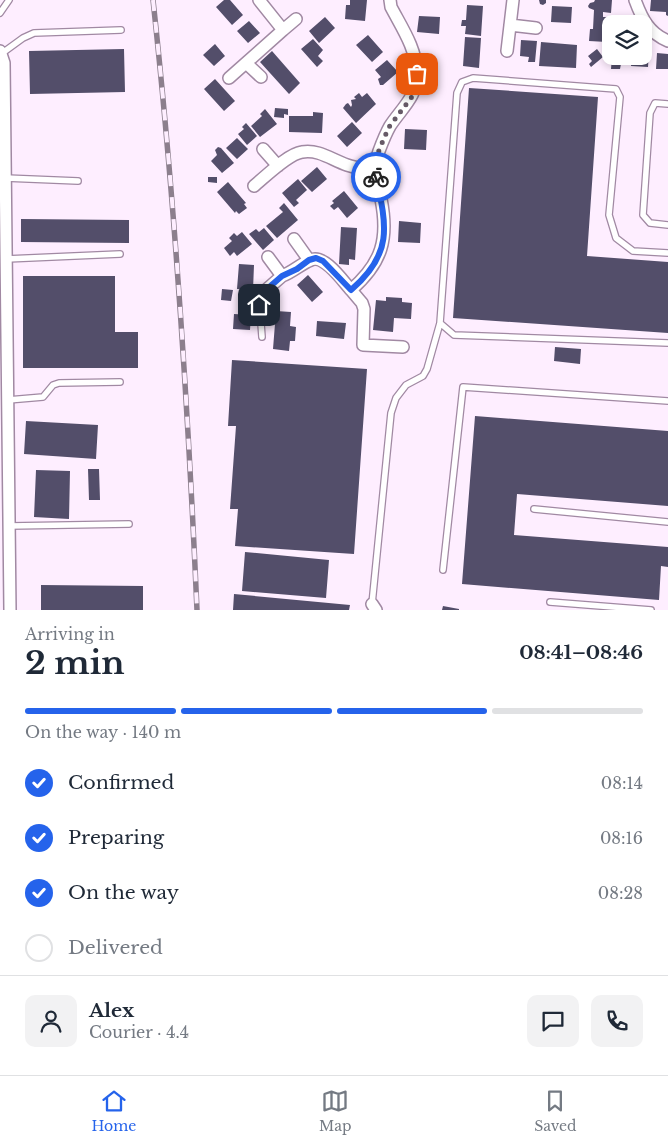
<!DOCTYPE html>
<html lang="en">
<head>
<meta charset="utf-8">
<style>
  body { margin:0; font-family:"Libre Baskerville",serif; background:#f2f2f3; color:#1f2937; height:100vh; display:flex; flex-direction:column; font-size:19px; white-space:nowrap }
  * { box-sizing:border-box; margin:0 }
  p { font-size:16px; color:#747a83 }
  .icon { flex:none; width:28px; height:28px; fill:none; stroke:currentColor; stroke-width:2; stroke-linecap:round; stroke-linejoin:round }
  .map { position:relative; height:610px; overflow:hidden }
  .sheet { display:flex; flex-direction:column; background:#fff; flex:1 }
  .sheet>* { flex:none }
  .fabs { position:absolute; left:602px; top:15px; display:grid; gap:10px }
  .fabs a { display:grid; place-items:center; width:50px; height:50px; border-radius:10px; background:#fff; box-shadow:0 2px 8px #0003; font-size:25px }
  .pin { position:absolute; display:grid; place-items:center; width:42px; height:42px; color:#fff; margin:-21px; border-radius:10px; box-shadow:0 2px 8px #0006 }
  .courier { position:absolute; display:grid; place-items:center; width:50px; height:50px; margin:-25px; border:4px solid #2563eb; border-radius:50%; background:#fff; color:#222; box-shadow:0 1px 6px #0007 }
  .headline em { font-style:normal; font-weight:700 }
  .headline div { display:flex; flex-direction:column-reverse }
  .headline { display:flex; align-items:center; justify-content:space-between; height:85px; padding:0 25px }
  h1 { font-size:32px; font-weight:700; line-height:38px }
  .bar { display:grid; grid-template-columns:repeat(4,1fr); gap:8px 5px; align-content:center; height:60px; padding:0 25px }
  .bar i { height:6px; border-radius:4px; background:#e0e1e3 }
  .bar .current { background:#2563eb }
  .bar p { grid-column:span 4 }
  .line { display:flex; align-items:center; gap:12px; padding:0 25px; border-top:1px solid #e0e1e3 }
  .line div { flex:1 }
  .round { display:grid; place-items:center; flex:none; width:52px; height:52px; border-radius:10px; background:#f2f2f3 }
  ol { padding:0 25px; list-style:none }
  li { display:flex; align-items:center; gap:15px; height:55px }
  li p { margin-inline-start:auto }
  li .icon { padding:5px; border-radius:50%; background:#2563eb; color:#fff; stroke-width:4 }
  li:last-child { color:#747a83 }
  li i { width:28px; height:28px; border:2px solid #e0e1e3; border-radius:50% }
  .menu { display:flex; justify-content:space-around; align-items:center; height:70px; border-top:1px solid #e0e1e3; background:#fff; font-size:14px; color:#747a83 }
  .menu a { display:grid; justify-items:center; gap:2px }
  .menu .current { color:#2563eb }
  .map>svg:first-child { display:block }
  .building { fill:#534e6a }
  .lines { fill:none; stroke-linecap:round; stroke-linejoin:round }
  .lane-casing { stroke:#a189a3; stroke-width:8 }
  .street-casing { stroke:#a189a3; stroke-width:14 }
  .lane { stroke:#fff; stroke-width:5.5 }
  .street { stroke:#fff; stroke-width:11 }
  .rail-casing { stroke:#8c7f8d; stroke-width:5.5 }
  .rail { stroke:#feeeff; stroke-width:4; stroke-dasharray:11; stroke-linecap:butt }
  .done { stroke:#665a67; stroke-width:5; stroke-dasharray:0 9 }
  .route { stroke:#2563eb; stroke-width:6 }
</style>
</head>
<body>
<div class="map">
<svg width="668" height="610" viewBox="0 0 668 610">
  <rect width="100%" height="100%" fill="#feeeff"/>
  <path class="building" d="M224,0H230L243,15L232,25L216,7Z
    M350,0H367L365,21L345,19L346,5H350Z
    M539,0H546V3L543,5L540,4Z
    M595,0H612L611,13L603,12V17H608L607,42L589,41L590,29H593L594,10L589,8L588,6L590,3L594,2Z
    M651,0H668V16L666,15V12L650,11Z
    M467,5L483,6L481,36L465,34L466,26H461L462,20H466Z
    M552,6L572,7L571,23L551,22Z
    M419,16L440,17L439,34L417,32Z
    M325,17L335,28L319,43L309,31Z
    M249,21L260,33L248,43L237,31Z
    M368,35L383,52L372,62L356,45Z
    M465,37L481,38L479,68L463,66Z
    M313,39L323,50L318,56L323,61L317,67L301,49Z
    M521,40L537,41L535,62H528L529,57L520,56Z
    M541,42L577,45L576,68L539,66Z
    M215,44L225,56L214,66L203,55Z
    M124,49L125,92L30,94L29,51Z
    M597,49L603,57L591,67L589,64L592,61L588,56Z
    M272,51L300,83L289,94L260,62Z
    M644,51H649L648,67L631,66L632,56H644Z
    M657,53L668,54V69H656Z
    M612,56H629L628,65L621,64L620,69H611Z
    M387,60L398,72L383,85H380L378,79L381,77L375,70Z
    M215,79L235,101L224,111L204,89Z
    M469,88L598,97L587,256L668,262V333L453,318Z
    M359,93L362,97L367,93L376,104L356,123L343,108L346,104L348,103L351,107L352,105L351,100L356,99L354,97Z
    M275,108L288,109V115L284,114V118L274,117Z
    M265,109L277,124L260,137L251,126L262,116L260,114Z
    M313,112L323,113L322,133L289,132V116H313Z
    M352,122L362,133L347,147L337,136Z
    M246,123L257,136L247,145L238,134L244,129L242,127Z
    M405,129L427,130L426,150L404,149Z
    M237,138L248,149L237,159L226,148Z
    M218,147L221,148L234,163L222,173L211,161L217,155L215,150Z
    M317,167L327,179L312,192L301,181Z
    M208,177H217V183L208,182Z
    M298,179L307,190L296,200L299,203L294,207L282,193Z
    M228,182L246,203L244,204L247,208L239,214L236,211L235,213L217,192Z
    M344,191L358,208L347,218L338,207L334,210L330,206L334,203L332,201Z
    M284,203L298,220L277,238L266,226L283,212L279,208Z
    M21,219L129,220V243L21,242Z
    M399,221L421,223L420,243L398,242Z
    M341,227L357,228L355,260L349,259V265L339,264Z
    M264,228L274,240L263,250L249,234L256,229L259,232Z
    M242,232L252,244L237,256L234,252L230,256L224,248L232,241L229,238L234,233L237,236Z
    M239,264L254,265L253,290L237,289Z
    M308,275L323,292L312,302L297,285Z
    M23,276H115V332H138V368H23Z
    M222,289L233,290L231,301L221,300Z
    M386,297L402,298V302L412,303L411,319L394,318L393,332L373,330L376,300L386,301Z
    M276,311L291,312L290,326L296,327L295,341H290L289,351L273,349Z
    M234,314L251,315L250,330L233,329Z
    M317,321L346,323L344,339L316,336Z
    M555,347L581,349L580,364L554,361Z
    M232,360L367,369L354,554L235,546L238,509H230L236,426H228Z
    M475,416L668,431V506L517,494L514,535L668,547V567L661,566L659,600L462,584Z
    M26,421L98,425L96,459L24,454Z
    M88,469H99L100,500H89Z
    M36,470L70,471L69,519L34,517Z
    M245,552L329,560L326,598L242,591Z
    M41,585L143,586V610H41Z
    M234,594L350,605L349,610H233Z
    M443,606L459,609V610H442Z"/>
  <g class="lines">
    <defs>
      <path id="lane" d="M0,13L9,0
        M1,54L23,38L34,33L121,30
        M668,104L655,103L650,113L643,215L650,223L668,225
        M5,178L78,181
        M668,253L633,251L616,238L609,215L620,97L616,89L473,78L462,82L457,93L440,323L454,335L668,343
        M6,259L120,254
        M262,337L259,296L266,290
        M8,400L43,397L53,385L59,383L120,382
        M534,509L668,522
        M9,526L129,524
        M443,570L463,387L668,401
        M550,602L651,610
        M372,604L391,413L396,398L406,385L423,376L427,369L440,323"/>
      <path id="street" d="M635,0C642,19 649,33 668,41
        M510,25L536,28
        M283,30L296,19
        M0,51L4,63L10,610
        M507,51L513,0
        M246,63L261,77
        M229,78L283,30L259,0
        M263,149L278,166
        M254,186C266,176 288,154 302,152C319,149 332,160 347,165C356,168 365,169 374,171
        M294,239L309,260
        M268,257L282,276C293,272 302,263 311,260C324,254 342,280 351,290C382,263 389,239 381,199C376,179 372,171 379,151C382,143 386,133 390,126C401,109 418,96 417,73C416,48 402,28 391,7L390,0
        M266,290L282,276
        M351,290L362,303L364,309L363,345L403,347
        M372,604L376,610"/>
    </defs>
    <use href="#lane" class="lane-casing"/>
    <use href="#street" class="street-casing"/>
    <use href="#lane" class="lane"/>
    <use href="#street" class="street"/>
    <defs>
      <path id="rail" d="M153,0C175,203 188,406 197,610"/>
    </defs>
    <use href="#rail" class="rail-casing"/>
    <use href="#rail" class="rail"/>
  </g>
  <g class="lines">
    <path class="done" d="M376,177L374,171L379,150L389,127L414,94L417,74"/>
    <path class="route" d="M259,305V296L282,276L297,269L309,260L316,258L323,261L351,290C393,254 387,227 376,177"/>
  </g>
</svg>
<div class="fabs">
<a><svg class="icon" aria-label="layers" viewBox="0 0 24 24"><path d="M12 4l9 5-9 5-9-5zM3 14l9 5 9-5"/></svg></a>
</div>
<div class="pin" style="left:417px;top:74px;background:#ea580c"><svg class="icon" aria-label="bag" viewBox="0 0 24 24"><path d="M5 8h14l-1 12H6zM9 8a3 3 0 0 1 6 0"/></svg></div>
<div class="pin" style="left:259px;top:305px;background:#1f2937"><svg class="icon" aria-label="home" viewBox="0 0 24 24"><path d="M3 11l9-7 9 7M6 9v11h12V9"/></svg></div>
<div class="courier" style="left:376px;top:177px"><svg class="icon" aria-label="bike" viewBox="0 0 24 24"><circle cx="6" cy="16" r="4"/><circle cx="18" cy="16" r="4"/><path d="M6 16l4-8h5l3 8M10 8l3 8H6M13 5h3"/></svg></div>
</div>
<section class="sheet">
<div class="headline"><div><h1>2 min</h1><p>Arriving in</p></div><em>08:41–08:46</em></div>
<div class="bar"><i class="current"></i><i class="current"></i><i class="current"></i><i></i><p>On the way · 140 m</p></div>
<ol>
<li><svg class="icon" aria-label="check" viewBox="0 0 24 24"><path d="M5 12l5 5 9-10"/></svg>Confirmed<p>08:14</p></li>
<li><svg class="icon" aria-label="check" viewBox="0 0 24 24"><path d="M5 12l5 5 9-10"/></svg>Preparing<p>08:16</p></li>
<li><svg class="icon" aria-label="check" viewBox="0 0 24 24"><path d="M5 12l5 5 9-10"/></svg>On the way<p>08:28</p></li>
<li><i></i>Delivered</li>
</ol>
<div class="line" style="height:90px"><a class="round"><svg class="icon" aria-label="person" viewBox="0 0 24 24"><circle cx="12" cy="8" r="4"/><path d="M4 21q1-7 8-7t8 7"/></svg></a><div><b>Alex</b><p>Courier · 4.4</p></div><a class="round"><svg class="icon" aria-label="chat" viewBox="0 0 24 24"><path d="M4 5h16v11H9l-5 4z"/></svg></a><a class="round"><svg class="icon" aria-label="phone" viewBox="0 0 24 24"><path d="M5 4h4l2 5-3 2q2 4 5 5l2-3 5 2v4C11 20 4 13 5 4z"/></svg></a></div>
</section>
<nav class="menu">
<a class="current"><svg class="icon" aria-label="home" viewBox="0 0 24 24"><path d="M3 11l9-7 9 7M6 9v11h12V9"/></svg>Home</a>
<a><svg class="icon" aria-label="map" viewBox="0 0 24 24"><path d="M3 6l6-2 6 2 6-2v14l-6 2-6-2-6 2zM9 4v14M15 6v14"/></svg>Map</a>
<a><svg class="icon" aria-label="saved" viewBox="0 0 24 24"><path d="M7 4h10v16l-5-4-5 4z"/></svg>Saved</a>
</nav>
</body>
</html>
